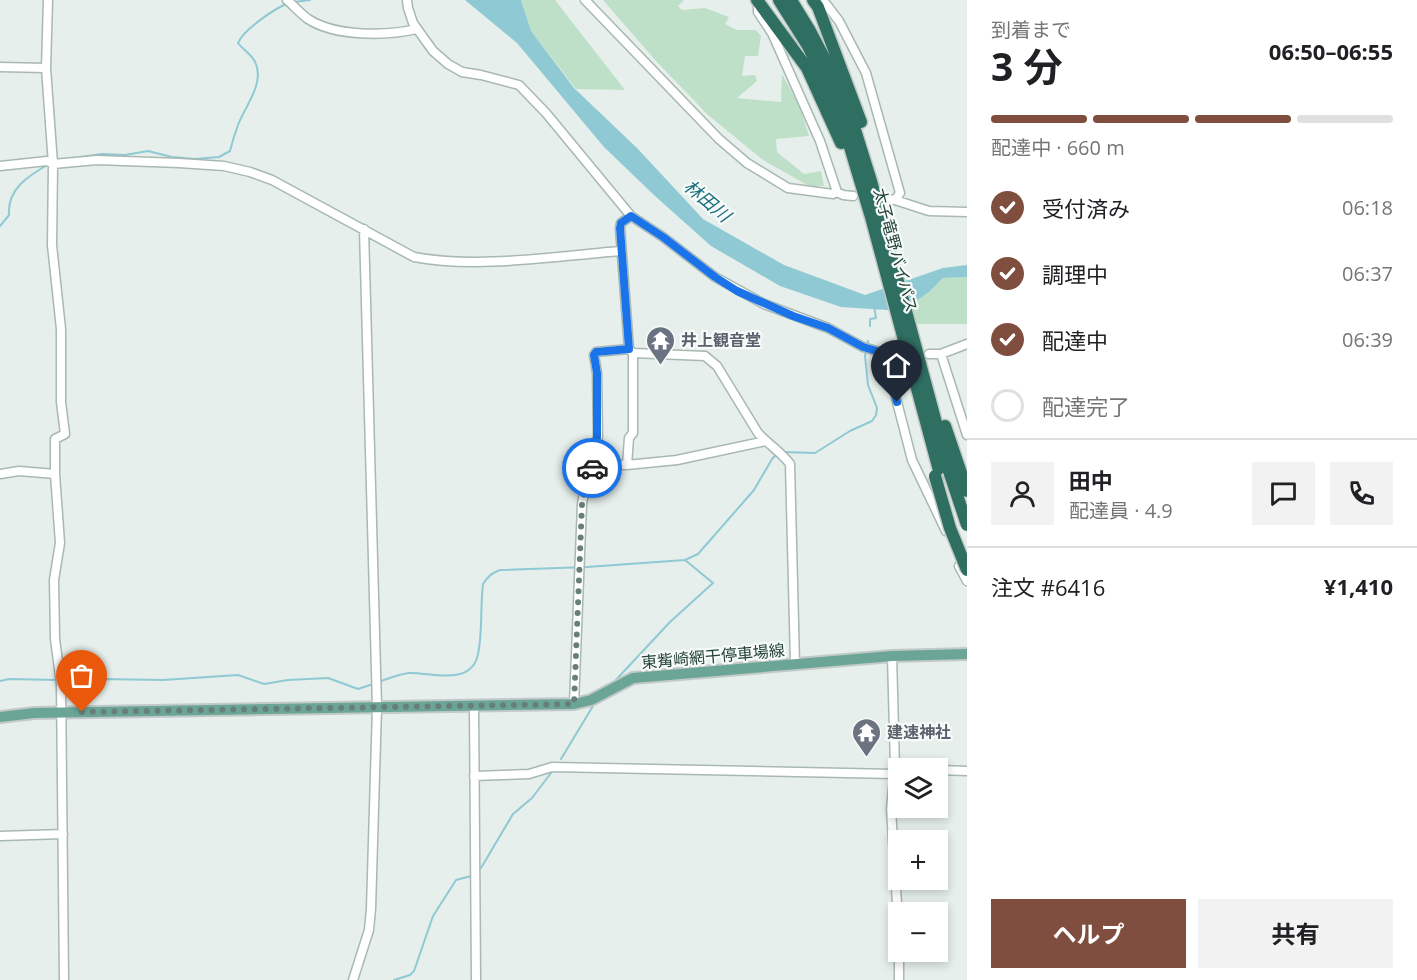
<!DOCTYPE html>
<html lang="ja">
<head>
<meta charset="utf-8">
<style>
  body { margin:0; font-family:"Open Sans","Noto Sans JP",sans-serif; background:#f2f2f2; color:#202124; height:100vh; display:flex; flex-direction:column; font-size:22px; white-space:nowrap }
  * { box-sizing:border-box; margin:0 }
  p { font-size:20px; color:#757577 }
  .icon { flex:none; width:33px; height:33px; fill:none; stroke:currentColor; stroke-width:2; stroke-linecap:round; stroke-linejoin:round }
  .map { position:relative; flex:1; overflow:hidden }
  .panel { display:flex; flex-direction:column; background:#fff; width:450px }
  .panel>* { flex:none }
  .buttons { position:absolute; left:888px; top:758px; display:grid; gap:12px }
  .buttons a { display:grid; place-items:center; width:60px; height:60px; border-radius:0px; background:#fff; box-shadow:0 3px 9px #0003; font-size:30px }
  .pin { position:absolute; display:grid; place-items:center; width:51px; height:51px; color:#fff; margin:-62px -26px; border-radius:50% 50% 50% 0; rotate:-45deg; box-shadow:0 0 6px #0007 }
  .pin .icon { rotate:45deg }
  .courier { position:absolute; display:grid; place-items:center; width:60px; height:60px; margin:-30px; border:4px solid #1a73e8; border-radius:50%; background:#fff; color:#222; box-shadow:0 2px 8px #0007 }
  .summary em { font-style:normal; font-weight:700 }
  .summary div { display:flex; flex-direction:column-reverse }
  .summary { display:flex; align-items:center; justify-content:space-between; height:102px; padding:0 24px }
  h1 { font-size:39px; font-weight:700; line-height:45px }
  .bar { display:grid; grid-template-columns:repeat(4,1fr); gap:9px 6px; align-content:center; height:72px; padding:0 24px }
  .bar i { height:8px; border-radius:4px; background:#e0e0e0 }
  .bar .selected { background:#7f4e3f }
  .bar p { grid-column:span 4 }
  .line { display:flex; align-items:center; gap:15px; padding:0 24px; border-top:2px solid #e0e0e0 }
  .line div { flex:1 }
  .round { display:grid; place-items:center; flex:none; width:63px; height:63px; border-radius:0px; background:#f2f2f2 }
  ol { padding:0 24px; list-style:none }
  li { display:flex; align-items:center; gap:18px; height:66px }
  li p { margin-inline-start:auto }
  li .icon { padding:6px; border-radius:50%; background:#7f4e3f; color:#fff; stroke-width:4 }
  li:last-child { color:#757577 }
  li i { width:33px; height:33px; border:3px solid #e0e0e0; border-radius:50% }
  .cta { display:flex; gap:12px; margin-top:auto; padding:12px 24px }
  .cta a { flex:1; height:69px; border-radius:0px; background:#7f4e3f; color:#fff; font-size:24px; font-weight:700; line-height:69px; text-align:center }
  .cta a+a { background:#f2f2f2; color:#202124 }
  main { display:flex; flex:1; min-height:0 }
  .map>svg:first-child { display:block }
  .green { fill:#bfe0c8 }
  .water { fill:#8ec9d4 }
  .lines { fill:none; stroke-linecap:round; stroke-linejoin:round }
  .stream { stroke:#8ec9d4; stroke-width:2 }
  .minor-casing { stroke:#a8b8b2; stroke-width:11 }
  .major-casing { stroke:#c2cac8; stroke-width:14 }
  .highway-casing { stroke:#c2cac8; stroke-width:15 }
  .minor { stroke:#fff; stroke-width:8 }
  .major { stroke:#6aa596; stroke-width:10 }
  .highway { stroke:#2f6f62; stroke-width:12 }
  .highway-bridge-casing { stroke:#c2cac8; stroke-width:15; stroke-linecap:butt }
  .highway-bridge { stroke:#2f6f62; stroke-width:12 }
  .done { stroke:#687f78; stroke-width:6; stroke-dasharray:0 10.8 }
  .route { stroke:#1a73e8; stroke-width:8 }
  .labels { text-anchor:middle; stroke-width:4.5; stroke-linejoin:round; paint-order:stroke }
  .street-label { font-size:16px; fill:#24423a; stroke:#f7fbf9 }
  .worship-label { font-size:16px; font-weight:bold; fill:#5b616d; stroke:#f7fbf9; text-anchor:start }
  .water-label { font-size:18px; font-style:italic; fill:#1c6f80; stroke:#f7fbf9 }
</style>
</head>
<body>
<main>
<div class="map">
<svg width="967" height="980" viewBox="0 0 967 980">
  <rect width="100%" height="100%" fill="#e6efeb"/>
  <path class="green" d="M521,0H555L625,90L576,89L531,31Z
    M603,0H684L678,6L682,10L705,8L729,17L725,24L737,30H756L761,36L758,56H745L742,76L755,75L757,81L737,98L781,102L782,74L800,107L809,136L776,139L777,152L804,174L821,171L824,186H809L763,160L708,115L657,62Z
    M967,277V324H906L902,311L929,292L943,278Z"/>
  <path class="water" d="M465,0H521L531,31L574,88L637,148L703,219L784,265L865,295L943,268L967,265V277L943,278L929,292L902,311L841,307L780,286L711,246L655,196L604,147L517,43Z"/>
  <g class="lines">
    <path class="stream" d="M294,2L310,0
      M81,157L102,154L125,155L148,151L172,157L195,159L219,157L230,151C232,143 235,133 238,125C245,106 264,85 256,64C253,55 243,50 238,43C243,30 273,10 286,4
      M0,226L9,215C7,189 28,176 49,164
      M870,326V319L876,318L874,306
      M782,452L815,453L850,431L872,421L876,415L877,408L868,385L865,356L868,341
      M0,681L9,679L57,680
      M62,682L76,688L100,679L163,680L238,675L264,684L288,680L328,678L358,689L373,684
      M378,682C388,679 399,674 409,673C429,672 468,686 477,658C483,638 480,606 483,584C488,576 492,573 500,570L587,567L685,560L698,554L754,490L772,459L777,454
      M613,683L670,622L713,583L685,560
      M561,759L593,706
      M481,868L513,814L532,798L551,773
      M394,980L410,975L414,971L433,916L456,880L471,876"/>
    <defs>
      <path id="minor" d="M48,0L46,68L53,164L52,245L61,329V402L65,434L55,439V474L60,543L54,580L55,639L61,684L64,980
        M287,0C294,6 301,14 308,19C336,37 386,36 417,29
        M407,0L408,8L413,23L433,51L448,64L462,72L481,75L519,85L546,113L631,216L663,237L715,277L764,304L828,328L863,347L887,354H899
        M585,0L719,139L747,163L788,188L833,194L837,192
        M823,0L839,21L866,73L900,193L895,200L887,199
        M758,6V12L772,33L820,141L837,192L843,195L853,196
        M0,67L46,68
        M0,166L47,161L53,164L97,160L179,163L224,166L250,172L272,180L414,257C478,269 556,256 621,251
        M895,200L929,211L967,212
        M631,216L621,223L620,228L629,349L633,353L705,356L717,366L758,433C768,444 781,452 790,464L795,663
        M887,354L888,367L912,460L946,531
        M929,354H941L967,344
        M941,354L967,435
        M593,464L627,465L677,460L766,441
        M627,465L629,438L633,433V353
        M0,474L19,471L55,474
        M959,566L967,581
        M892,656L895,768L891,809L898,920
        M574,704L582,504L586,482L593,464L598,437L597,373L594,355L596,352L629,349
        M474,705L476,980
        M938,770L967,771
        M474,776L529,774L552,767L894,774
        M0,836L63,834
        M899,951V980
        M353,980L369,930L371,909L377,707L364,229"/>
      <path id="major" d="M0,717L34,713L574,704L591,700L633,678L892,656L967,654"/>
      <path id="highway" d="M757,0L807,68L841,143
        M779,0L808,46L838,107L871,217L940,474
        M791,0L810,31L836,80L851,117L871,181L949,471
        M813,0L818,7L861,122
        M945,426L959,467"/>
    </defs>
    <use href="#minor" class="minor-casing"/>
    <use href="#major" class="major-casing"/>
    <use href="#highway" class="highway-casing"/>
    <use href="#minor" class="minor"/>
    <use href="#major" class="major"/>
    <use href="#highway" class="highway"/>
    <defs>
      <path id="highway-bridge" d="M959,467L967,491
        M949,471L967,525
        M935,476L950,528L967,570"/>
    </defs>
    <use href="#highway-bridge" class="highway-bridge-casing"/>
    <use href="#highway-bridge" class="highway-bridge"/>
  </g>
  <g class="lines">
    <path class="done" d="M82,712L574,704L582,504L586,482L592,468"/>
    <path class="route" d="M592,468L597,437V373L594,355L596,352L629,349L620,228L621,223L631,216L663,237L715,277L737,291L793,316L828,328L863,347L887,354L888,367L897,402"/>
  </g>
  <defs>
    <symbol id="temple-pin" viewBox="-11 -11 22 30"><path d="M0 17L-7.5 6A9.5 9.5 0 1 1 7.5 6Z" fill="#6b7280" stroke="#f7fbf9"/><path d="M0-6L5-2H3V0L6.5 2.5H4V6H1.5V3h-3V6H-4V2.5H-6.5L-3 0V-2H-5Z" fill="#fff"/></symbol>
  </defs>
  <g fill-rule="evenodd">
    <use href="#temple-pin" x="644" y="324" width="33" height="45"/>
    <use href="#temple-pin" x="850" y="716" width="33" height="45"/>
  </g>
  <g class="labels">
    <g class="street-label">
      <text transform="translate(896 250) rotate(75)" y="6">太子竜野バイパス</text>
      <text transform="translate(713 656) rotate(-5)" y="6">東觜崎網干停車場線</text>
    </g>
    <g class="worship-label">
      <text x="681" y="346">井上観音堂</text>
      <text x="887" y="738">建速神社</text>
    </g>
    <g class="water-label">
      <text transform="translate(707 201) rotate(40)" y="6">林田川</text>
    </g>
  </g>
</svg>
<div class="buttons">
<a><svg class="icon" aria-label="layers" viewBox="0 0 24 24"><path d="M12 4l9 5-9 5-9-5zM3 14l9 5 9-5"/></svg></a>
<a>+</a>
<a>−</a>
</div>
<div class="pin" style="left:82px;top:712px;background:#ea580c"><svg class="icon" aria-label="bag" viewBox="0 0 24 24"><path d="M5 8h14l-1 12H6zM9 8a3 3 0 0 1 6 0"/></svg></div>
<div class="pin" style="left:897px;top:402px;background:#1f2937"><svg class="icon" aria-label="home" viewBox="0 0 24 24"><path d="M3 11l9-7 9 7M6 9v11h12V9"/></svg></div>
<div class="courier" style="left:592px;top:468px"><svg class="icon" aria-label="car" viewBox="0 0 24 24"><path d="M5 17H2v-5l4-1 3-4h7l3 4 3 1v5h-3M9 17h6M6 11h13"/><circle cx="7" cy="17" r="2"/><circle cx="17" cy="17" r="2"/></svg></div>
</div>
<section class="panel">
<div class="summary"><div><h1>3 分</h1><p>到着まで</p></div><em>06:50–06:55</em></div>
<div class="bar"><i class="selected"></i><i class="selected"></i><i class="selected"></i><i></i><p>配達中 · 660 m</p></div>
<ol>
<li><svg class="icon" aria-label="check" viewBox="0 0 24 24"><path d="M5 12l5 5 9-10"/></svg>受付済み<p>06:18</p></li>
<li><svg class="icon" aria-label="check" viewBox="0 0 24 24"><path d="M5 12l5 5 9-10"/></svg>調理中<p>06:37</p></li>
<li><svg class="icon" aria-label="check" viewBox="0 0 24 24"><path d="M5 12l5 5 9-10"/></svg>配達中<p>06:39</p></li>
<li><i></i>配達完了</li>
</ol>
<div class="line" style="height:108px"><a class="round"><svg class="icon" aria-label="person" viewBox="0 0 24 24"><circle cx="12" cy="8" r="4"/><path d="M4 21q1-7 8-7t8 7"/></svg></a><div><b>田中</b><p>配達員 · 4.9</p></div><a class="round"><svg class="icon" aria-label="chat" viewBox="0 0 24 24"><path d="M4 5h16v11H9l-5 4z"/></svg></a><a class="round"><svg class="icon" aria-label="phone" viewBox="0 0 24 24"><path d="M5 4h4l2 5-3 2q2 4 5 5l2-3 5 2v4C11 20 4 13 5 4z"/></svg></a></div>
<div class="line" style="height:78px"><div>注文 #6416</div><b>¥1,410</b></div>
<div class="cta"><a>ヘルプ</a><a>共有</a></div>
</section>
</main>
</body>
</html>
